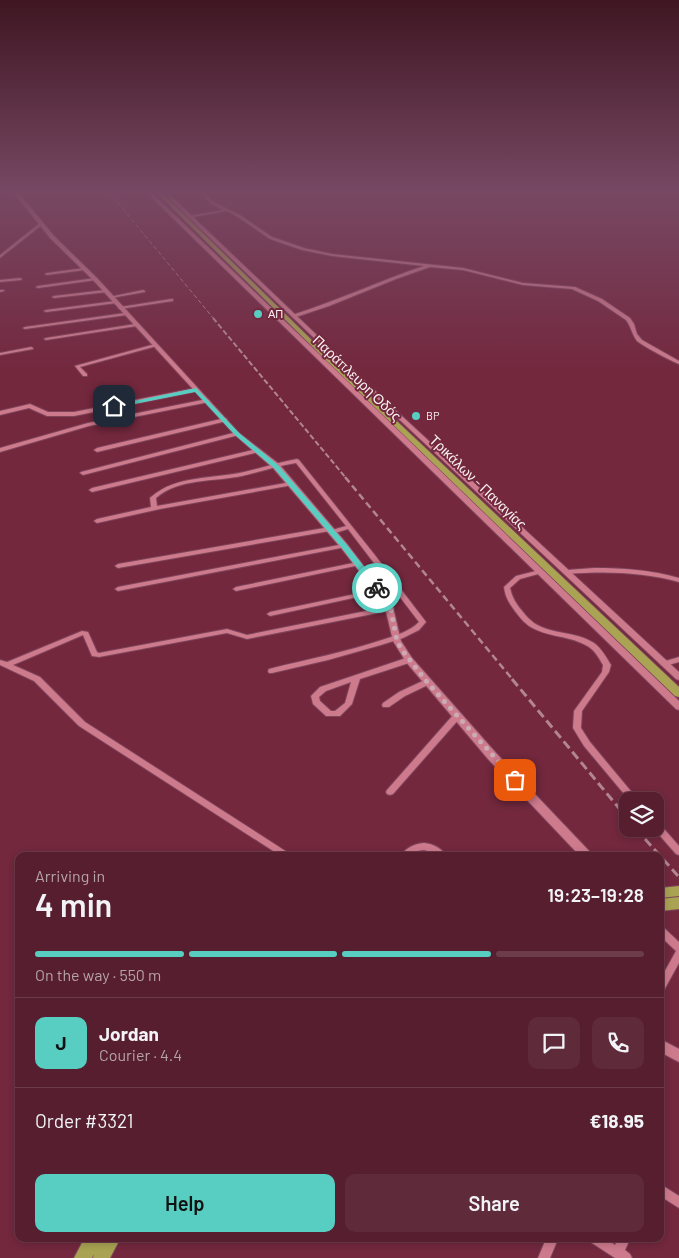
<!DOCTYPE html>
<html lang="en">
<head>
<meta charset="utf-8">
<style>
  body { margin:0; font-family:Barlow,sans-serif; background:#5f2b3a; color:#f1f3f6; height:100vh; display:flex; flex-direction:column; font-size:19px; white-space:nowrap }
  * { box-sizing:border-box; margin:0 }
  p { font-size:16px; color:#b6a2aa }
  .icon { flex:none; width:28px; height:28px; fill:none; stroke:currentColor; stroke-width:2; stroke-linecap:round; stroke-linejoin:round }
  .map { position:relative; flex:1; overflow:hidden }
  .details { position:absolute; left:15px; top:852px; width:649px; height:390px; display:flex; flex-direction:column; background:#561e2e; border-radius:10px; box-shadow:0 2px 8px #0003,0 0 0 1px #6c3c4a }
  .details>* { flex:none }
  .fabs { position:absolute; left:619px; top:792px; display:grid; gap:10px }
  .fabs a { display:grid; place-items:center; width:45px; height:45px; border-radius:10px; background:#561e2e; box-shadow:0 2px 8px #0003,0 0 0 1px #6c3c4a; font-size:25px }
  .pin { position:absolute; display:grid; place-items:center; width:42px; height:42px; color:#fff; margin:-21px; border-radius:10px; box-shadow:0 2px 8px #0006 }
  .courier { position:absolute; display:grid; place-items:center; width:50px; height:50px; margin:-25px; border:4px solid #57cec1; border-radius:50%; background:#fff; color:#222; box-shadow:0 1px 6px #0007 }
  .overview em { font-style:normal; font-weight:600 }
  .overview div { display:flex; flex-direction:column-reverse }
  .overview { display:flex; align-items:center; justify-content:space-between; height:85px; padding:0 20px }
  h1 { font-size:32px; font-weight:600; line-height:38px }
  .bar { display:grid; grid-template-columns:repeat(4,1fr); gap:8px 5px; align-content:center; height:60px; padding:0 20px }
  .bar i { height:6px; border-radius:4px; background:#6c3c4a }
  .bar .on { background:#57cec1 }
  .bar p { grid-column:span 4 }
  .line { display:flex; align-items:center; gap:12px; padding:0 20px; border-top:1px solid #6c3c4a }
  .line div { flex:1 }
  .round { display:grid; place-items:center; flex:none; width:52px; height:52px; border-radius:10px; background:#5f2b3a }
  .primary-button { display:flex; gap:10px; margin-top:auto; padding:10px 20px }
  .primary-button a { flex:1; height:58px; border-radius:10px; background:#57cec1; color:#111; font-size:20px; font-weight:600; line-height:58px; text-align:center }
  .primary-button a+a { background:#5f2b3a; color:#f1f3f6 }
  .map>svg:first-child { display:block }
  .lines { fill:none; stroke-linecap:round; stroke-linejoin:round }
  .minor-casing { stroke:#7f455b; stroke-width:2 }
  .tertiary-casing { stroke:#7f455b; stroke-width:2 }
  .primary-casing { stroke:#7f455b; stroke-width:2 }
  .minor { fill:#ce7a8d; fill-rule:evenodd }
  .tertiary { fill:#ce7a8d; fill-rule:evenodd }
  .primary { fill:#a9a353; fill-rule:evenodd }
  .rail-far3 { stroke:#b28591; stroke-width:1; stroke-dasharray:4.5 2.5; stroke-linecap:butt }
  .rail-far2 { stroke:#b28591; stroke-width:2; stroke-dasharray:5.5 2.5; stroke-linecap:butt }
  .rail-far1 { stroke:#b28591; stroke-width:2.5; stroke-dasharray:7 4; stroke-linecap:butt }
  .rail { stroke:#b28591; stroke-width:3; stroke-dasharray:9 4.5; stroke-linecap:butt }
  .route { fill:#57cec1 }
  .done { stroke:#cbabb4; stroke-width:5; stroke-dasharray:0 9 }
  .poi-dot { fill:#57cec1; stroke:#73283e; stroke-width:2 }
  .labels { text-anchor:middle; stroke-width:4; stroke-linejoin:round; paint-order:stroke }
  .far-poi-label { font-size:11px; fill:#fbf1f3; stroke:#73283e; text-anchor:start }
  .street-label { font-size:14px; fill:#fbf1f3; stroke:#73283e }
</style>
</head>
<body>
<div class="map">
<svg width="679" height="1258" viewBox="0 0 679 1258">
  <rect width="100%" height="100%" fill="#73283e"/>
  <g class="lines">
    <defs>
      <path id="minor" d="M200,192H203L212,201L240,215L272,237L304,248L332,254L463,268L523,283L575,287L602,299L630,318L634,324L637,334L642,340L679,361V364C671,361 643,346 637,341C632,335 631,326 626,320L598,301L572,289L523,285L463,270L430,267L396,279L329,306L296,317H292V315C337,301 379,281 424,266L332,256L302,250L270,239L238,217L227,211L188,218L187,217L189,216L223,210L210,203Z
        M40,223L43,224L0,258V255Z
        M84,268H85V270L47,275L45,274L47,273Z
        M20,278L22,279L21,280L0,282V280Z
        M95,278H96V280L38,288L36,287L38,286Z
        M0,290H4V291L0,292Z
        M105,290L107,291V292L54,298L52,297L54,296Z
        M143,290L145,291V292L111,298L109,297Z
        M171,299H173V301L120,309L118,308L120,307Z
        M115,301H117V303L46,312L44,311L46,310Z
        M125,313H127V315L25,329L23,328L25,327Z
        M135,324L137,325V326L46,340L44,339L46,338Z
        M155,344H157V346L80,367L87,374V376H83L75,366Z
        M31,347L33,348V349L0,355V353Z
        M196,388L199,390L198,391L74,416H47L29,408L0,415V411L30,404L48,412H74Z
        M207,399L210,401L209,402L89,426L0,452V448L88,423Z
        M225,418L227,419V421L97,452L94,450L97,448Z
        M237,432L239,433V435L83,475L80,473L81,472Z
        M257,449L259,450V452L92,492L89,490L92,488Z
        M297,459L299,460L374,554L426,622L419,630L403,638L381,645L328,660L272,673H269L268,671L269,669C308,659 347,652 385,639C397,635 410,631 419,622L348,529L332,534L330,533V531L118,568L115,566L118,564L330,527L332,528V530L346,526L296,463C277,466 260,472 242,476C214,482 179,478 156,498L157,506L291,482L293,483V485L160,509L97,523L94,521L97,519L151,507L150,498L151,497C176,475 213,479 244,472C262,468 279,462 297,459Z
        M344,544L347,546L346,547L118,591L115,589L118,587Z
        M358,562L361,564L360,565L236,591L233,589L236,587Z
        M594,568C623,568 651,570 679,578V582C642,572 605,571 567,574L564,572L567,570Z
        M540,570L542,571L543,572L542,573L520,579L510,588C512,597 516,604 523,612C526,616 530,620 534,623C552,635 576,631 594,643C602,649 606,657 611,665L609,672L582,711L581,728L590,742L639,801H630L584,746L573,728L574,711L602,672L603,665C599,658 595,651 589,647C571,635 547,638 529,626C525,623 521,619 518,615C511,606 505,598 504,587L516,576Z
        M379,589L381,590L382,591L381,592L270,616L267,614L270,612Z
        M391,606L394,608L393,610L247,639L227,633L99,657L92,656L83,635L13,665L40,677L85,722L290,854L291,856H281L79,726L34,681L0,665V660L7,662L82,631L88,632L97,652L99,653L227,629L247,635Z
        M679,657V662L665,666L661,664L662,662Z
        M406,658H409L413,660L412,662L360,679L352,704L340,716H326L313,704L311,696L320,687ZM351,682L345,703L335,711H331L320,701L319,697L326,691Z
        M427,679L431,682L430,684L405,696L389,707H383L382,705L383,703L399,692Z
        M457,713L460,714L461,716L460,718L393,794L390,795L387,794L386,792L387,790L454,714Z
        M655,821L658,822L679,846V855L676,854L654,829H655Z
        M424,843C433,844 442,848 446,856H437L431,852L424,850L417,851L410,856H401C405,848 414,844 424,843Z
        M660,926L663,927L679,942V963L663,992L660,993V980L676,951L660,936Z
        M660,1184L679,1196V1208L660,1196Z
        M546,1239H558L550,1258H538Z
        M590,1239H606L615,1245L618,1239H630L625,1250L630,1254L632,1258H615L592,1243Z"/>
      <path id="tertiary" d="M13,192H18L54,236L97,278L239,433L279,464L347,544L392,603L401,641L412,658L496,753L591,853L592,856H580L488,759L406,662L393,641L384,603L341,548L273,468L235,435L93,280L50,238Z
        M146,192H151L679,701V710L676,709Z
        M162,192H167L391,406L679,672V680L676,679L387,408Z
        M660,1039L679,1049V1062L660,1052Z"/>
      <path id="primary" d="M156,192H161L332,360L679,687V697L675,696L328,362Z
        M679,886V896L660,898V888Z
        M679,897V909L660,911V899Z
        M84,1239H102V1241L103,1239H120L110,1258H93L94,1254L92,1258H74Z"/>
    </defs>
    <use href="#minor" class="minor-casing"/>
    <use href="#tertiary" class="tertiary-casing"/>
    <use href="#primary" class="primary-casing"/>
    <use href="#minor" class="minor"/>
    <use href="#tertiary" class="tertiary"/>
    <use href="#primary" class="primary"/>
    <path class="rail-far3" d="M109,192L214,319"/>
    <path class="rail-far2" d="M213,318L346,478"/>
    <path class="rail-far1" d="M345,477L513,680"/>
    <path class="rail" d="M512,679L628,819
      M636,829L679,877"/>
  </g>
  <linearGradient id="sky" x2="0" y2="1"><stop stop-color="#3f1622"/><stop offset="0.52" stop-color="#774863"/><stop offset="1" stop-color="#774863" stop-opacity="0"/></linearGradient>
  <rect width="679" height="369" fill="url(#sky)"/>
  <path class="route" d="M196,388L239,433L278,465L347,545L379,586V590H374L342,548L274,468L235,435L195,392L114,408L111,406Z"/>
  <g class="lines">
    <path class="done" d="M377,588L390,606L397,641L402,650L427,682L515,780"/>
  </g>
  <g class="poi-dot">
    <circle cx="258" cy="314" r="5"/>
    <circle cx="416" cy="416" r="5"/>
  </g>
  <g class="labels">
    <g class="far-poi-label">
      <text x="268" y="318">ΑΠ</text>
      <text x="426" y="420">BP</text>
    </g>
    <g class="street-label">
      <text transform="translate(357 378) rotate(44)" y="5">Παράπλευρη Οδός</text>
      <text transform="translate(478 482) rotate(44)" y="5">Τρικάλων - Παναγίας</text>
    </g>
  </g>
</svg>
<div class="fabs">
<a><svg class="icon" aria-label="layers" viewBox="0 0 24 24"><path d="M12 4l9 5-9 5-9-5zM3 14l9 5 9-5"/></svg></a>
</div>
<div class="pin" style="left:515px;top:780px;background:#ea580c"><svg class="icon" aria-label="bag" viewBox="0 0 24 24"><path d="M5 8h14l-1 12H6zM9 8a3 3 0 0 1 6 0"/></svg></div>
<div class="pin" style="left:114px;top:406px;background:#1f2937"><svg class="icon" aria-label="home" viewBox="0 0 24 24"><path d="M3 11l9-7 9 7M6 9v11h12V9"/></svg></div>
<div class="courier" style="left:377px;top:588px"><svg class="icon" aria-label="bike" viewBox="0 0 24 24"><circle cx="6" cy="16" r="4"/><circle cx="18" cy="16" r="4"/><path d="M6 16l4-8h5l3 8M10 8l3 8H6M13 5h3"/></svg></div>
<section class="details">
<div class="overview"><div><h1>4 min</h1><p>Arriving in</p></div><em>19:23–19:28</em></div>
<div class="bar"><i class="on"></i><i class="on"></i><i class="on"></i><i></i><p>On the way · 550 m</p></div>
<div class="line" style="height:90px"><b class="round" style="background:#57cec1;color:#111">J</b><div><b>Jordan</b><p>Courier · 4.4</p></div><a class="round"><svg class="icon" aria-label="chat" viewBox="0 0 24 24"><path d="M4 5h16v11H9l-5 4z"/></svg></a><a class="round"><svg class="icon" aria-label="phone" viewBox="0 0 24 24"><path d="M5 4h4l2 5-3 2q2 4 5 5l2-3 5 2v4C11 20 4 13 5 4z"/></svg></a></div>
<div class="line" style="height:65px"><div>Order #3321</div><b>€18.95</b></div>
<div class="primary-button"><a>Help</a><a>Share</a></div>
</section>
</div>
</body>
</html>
